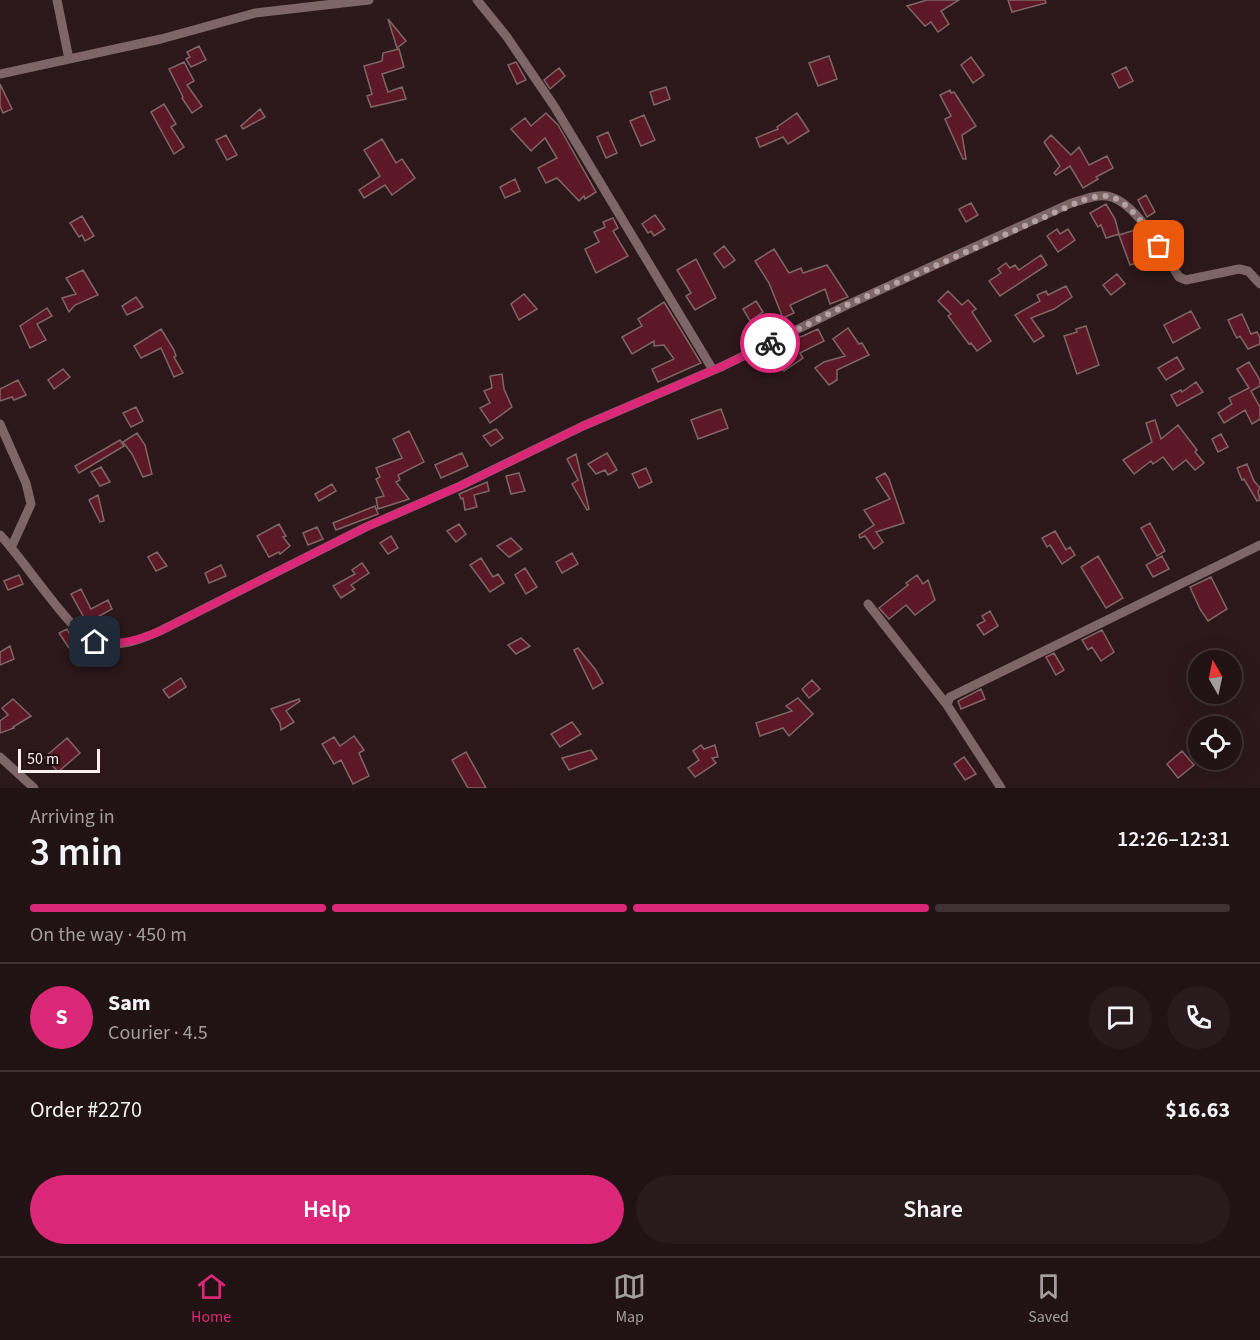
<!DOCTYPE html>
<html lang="en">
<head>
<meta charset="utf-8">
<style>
  body { margin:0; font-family:"Source Sans 3",sans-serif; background:#291b1d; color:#f1f3f6; height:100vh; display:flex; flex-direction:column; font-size:22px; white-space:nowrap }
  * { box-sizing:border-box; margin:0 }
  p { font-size:20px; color:#a29ea0 }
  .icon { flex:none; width:33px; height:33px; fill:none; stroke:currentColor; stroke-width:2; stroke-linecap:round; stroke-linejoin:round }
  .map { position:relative; height:788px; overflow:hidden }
  .details { display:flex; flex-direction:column; background:#211214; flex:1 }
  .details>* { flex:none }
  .needle { width:39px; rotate:351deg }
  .tools { position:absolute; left:1188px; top:650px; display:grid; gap:12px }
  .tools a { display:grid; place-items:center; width:54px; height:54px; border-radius:50%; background:#211214; box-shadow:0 6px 24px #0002,0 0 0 2px #3e3234; font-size:30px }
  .scale { position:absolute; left:18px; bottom:15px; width:82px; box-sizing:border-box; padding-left:6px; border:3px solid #fdeeef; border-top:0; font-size:16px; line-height:21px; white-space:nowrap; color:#fdeeef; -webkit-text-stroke:4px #220f11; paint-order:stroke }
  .pin { position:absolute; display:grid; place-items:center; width:51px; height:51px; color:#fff; margin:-26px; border-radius:12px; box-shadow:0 3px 9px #0006 }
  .courier { position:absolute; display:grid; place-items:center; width:60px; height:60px; margin:-30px; border:4px solid #db2777; border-radius:50%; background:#fff; color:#222; box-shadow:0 2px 8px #0007 }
  .head em { font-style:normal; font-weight:600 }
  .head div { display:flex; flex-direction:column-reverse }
  .head { display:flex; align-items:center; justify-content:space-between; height:102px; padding:0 30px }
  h1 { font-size:39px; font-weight:600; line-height:45px }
  .bar { display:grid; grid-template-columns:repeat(4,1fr); gap:9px 6px; align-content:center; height:72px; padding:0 30px }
  .bar i { height:8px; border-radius:4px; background:#3e3234 }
  .bar .on { background:#db2777 }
  .bar p { grid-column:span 4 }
  .line { display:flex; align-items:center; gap:15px; padding:0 30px; border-top:2px solid #3e3234 }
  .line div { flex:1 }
  .round { display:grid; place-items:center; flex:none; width:63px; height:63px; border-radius:32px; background:#291b1d }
  .action { display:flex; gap:12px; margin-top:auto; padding:12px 30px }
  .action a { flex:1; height:69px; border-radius:36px; background:#db2777; color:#fff; font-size:24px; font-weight:600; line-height:69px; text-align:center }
  .action a+a { background:#291b1d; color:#f1f3f6 }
  .tab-bar { display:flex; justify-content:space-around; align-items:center; height:84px; border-top:2px solid #3e3234; background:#211214; font-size:16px; color:#a29ea0 }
  .tab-bar a { display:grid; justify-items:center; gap:3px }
  .tab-bar .on { color:#db2777 }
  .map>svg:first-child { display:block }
  .building { fill:#5d1825; stroke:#7e6667; stroke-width:1.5 }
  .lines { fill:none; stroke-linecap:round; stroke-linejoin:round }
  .minor { stroke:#7e6567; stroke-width:9 }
  .done { stroke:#b4a3a4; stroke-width:6; stroke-dasharray:0 10.8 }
  .route { stroke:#db2777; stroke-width:8 }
</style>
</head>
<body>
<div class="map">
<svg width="1260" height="788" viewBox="0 0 1260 788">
  <rect width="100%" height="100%" fill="#2c181a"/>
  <path class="building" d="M927,0H959L941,11L949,24L938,32L931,22L925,26L907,6Z
    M1008,0H1045L1046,3L1012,12Z
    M388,19L406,41L397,48Z
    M199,46L206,60L191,67L186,59L190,57L187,52Z
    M399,49L404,67L382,74L388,92L402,87L406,99L371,107L367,96L372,94L364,66L382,61L383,53Z
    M829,56L837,79L818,86L809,63Z
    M971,57L984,75L973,83L961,65Z
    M184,62L194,81L187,85L202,106L192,113L182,98L183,97L169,69Z
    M516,62L526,80L517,84L508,65Z
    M1126,67L1133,81L1119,88L1112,74Z
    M559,68L565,76L550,89L544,80Z
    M0,84L12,109L3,113L0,106Z
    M666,87L670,99L654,105L650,92Z
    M950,90L951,93L954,92L976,126L962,135L966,159H963L945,119L951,116L940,95Z
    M164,104L176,124L171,127L184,147L174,154L151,112Z
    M260,109L265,117L243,129L241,126Z
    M546,113L558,125L596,192L585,199L584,196L579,201L557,178L546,183L538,168L557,158L545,138L531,151L511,129L525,118L531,126Z
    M797,113L809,131L788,144L783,137L760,147L756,138L778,129L777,127Z
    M644,115L655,140L641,146L630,121Z
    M608,132L617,153L606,158L597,137Z
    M226,135L237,155L227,160L216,140Z
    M1051,135L1071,155L1079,147L1089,165L1107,156L1113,168L1096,177L1098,179L1083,188L1070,166L1056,175L1054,173L1060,166L1044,142Z
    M382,139L396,163L402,159L415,178L392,195L385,185L364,198L359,190L380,176L364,150Z
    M515,179L520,191L505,198L500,187Z
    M1146,195L1155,212L1147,217L1138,200Z
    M971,203L978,215L966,222L959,209Z
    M1106,204L1115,219L1119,234L1106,238L1101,225L1098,227L1090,213Z
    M655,215L665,229L654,236L651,231L648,233L642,224Z
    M82,216L94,236L85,241L82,235L79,237L70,223Z
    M613,218L618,228L613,231L628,256L596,273L585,249L599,242L594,232L605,227L603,222Z
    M1057,229L1060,234L1068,229L1075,240L1058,252L1047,236Z
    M1135,230L1145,260L1130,265L1119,235Z
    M724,246L735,260L724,268L714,254Z
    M774,249L789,273L801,268L803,273L827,265L848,297L830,304L825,289L790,305L794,313L783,318L769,283L755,261Z
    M1041,255L1047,265L1000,296L989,281L1001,273L998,269L1006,263L1010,268L1015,265L1019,270Z
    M696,259L716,298L695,310L686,296L691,293L677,270Z
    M83,270L98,295L75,305L69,312L62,298L76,294L66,278Z
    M1117,274L1125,284L1111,295L1103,285Z
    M1066,286L1072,297L1054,309L1031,318L1044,336L1034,342L1015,315L1040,301L1037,295L1046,291L1048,295Z
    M948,291L962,305L968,300L976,309L972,312L991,341L977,351L971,343L969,344L948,316L951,314L938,301Z
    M524,294L537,309L519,320L511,304Z
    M136,297L143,307L127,315L122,306Z
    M756,301L763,312L750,321L743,309Z
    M664,302L701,363L658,382L652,369L674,359L664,345L654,346V341L632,354L622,337L642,326L638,319Z
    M47,308L52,316L37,324L46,340L30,348L20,326Z
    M1191,311L1200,328L1173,343L1164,325Z
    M1242,314L1251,334L1257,332L1260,338V344L1248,349L1240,336L1237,338L1235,335L1228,320Z
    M1086,326L1099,365L1077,374L1064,336L1077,332L1076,329Z
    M848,328L859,344L862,343L869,355L837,370V380L829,385L815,368L824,362L845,356L833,339Z
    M161,329L174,350L176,356L174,357L183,373L174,377L161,348L141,358L134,346Z
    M818,329L824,341L800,353L803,358L784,371L778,364L780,362L774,349Z
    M1177,357L1184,369L1166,380L1158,368Z
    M1249,362L1260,380V386L1251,391L1260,407V419L1252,424L1245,410L1224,423L1218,413L1232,404L1229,398L1249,388L1237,369Z
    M63,369L70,377L54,389L48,380Z
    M502,374L504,389L512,407L490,423L480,408L490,403L484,391L492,388L490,376Z
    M18,380L26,395L14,400L12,397L0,401V389Z
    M1196,382L1203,392L1177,406L1171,395L1181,390L1182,392Z
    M136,407L143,421L131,427L123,413Z
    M721,409L728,428L698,439L691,420Z
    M1155,420L1161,439L1178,425L1197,450L1195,452L1204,463L1195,470L1186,460L1173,470L1163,457L1153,464L1151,461L1134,474L1123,460L1152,442L1146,423Z
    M496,429L503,438L491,446L483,436Z
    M409,431L424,462L398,475L400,480L396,482L409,499L378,509L376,498L384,496L376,479L380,477L376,468L402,458L393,439Z
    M137,433L145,445L152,474L143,477L132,454L123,442Z
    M1221,434L1228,447L1218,452L1212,439Z
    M120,440L124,446L79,473L75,466Z
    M462,453L468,466L441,478L435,465Z
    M607,453L617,470L608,475L605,470L596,474L588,464Z
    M576,454L589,509L587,510L572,484L578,480L567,459Z
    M1247,464L1254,481L1260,488L1258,491L1260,500L1257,501L1244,479L1242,480L1237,468Z
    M101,467L110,482L100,486L91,472Z
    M646,468L652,482L639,488L632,474Z
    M519,473L525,491L511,494L506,476Z
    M885,473L889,479L904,523L876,532L883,542L874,549L865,536L860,538L859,535L874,525L864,510L890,499L876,478Z
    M487,482L489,491L474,495L477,507L465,510L463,498L461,499L459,494Z
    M332,484L336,491L319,501L315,494Z
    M98,495L104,521L100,522L89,500Z
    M375,506L378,514L336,530L333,523Z
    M1150,523L1165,551L1157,556L1141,528Z
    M279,524L286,536L283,537L290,546L280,554L279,552L269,557L257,536Z
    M459,524L466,534L456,542L447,531Z
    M317,527L323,539L308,545L303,533Z
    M1055,531L1066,550L1070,547L1075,555L1062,564L1050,545L1047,547L1042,538Z
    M391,536L398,548L388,554L380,543Z
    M511,538L522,549L509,557L497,546Z
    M157,552L167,566L156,571L148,557Z
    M572,553L578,564L562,573L556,562Z
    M1098,556L1123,598L1106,608L1081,567Z
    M1162,556L1169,569L1153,577L1146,565Z
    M481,558L493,577L498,574L504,583L490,592L470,565Z
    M362,563L369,573L351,585L355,589L341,598L333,586L355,574L352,570Z
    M221,565L226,576L209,583L205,573Z
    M525,568L537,587L526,594L515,575Z
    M19,575L23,584L8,590L4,581Z
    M917,575L923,584L928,580L935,600L915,615L906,605L889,619L879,608L908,585L906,583Z
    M1211,577L1227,609L1208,621L1200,609L1190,587Z
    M81,589L91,609L108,600L112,609L87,623L71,594Z
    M990,611L998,626L984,635L977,625L985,621L982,616Z
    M67,629L81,658L77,660L59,633Z
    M1102,630L1114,652L1101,661L1092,647L1088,650L1082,640Z
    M521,638L530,646L516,654L508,645Z
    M10,646L14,659L0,665V652Z
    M578,648L595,669L603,683L593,689L574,650Z
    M1054,653L1064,670L1056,675L1046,657Z
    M181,678L186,687L169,698L163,690Z
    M812,680L820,689L809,698L802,689Z
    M981,689L985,699L961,709L958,701Z
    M798,698L813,714L789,736L783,728L760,736L756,723L792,711L786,706Z
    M13,699L31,716L13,727L14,728L0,733V721L8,715L2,708Z
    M299,699L300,701L286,711L294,722L281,730L280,723L271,709Z
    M572,722L581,734L560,747L551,734Z
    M354,736L364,750L359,753L369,776L353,784L341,760L334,764L322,744L334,737L340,746Z
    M67,738L80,753L58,772L45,757Z
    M701,745L704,749L715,745L718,757L712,758L716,763L695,777L688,768L699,760L693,751Z
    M591,750L597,759L569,770L562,758Z
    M1182,751L1194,765L1178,778L1167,764Z
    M466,752L486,788H468L452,760Z
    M964,757L976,774L965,780L954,764Z"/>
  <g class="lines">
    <path class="minor" d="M57,0L69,59
      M477,0L507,37L554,106L713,370
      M0,74L161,39L255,13L369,0
      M0,424L26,483L31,504L11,548
      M0,535C22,557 71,634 94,641C116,649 140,640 160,631L366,527L460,486L583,426L723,366L847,305L1069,204C1082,200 1098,193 1111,197C1138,205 1164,254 1179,277L1186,280L1239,269L1248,271L1260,284
      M868,604L947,705
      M0,757L34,788
      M1001,788L947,705L950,697L1260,545"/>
  </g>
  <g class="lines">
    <path class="done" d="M770,343L847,305L1083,200C1092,198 1102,194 1112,197C1131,204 1148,230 1159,246"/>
    <path class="route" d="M95,642C119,646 139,640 160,631L366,527L460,486L583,426L723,366L770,343"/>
  </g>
</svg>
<div class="tools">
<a><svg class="needle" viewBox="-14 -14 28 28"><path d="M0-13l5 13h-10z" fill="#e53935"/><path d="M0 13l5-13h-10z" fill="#a29ea0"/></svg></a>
<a><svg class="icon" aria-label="locate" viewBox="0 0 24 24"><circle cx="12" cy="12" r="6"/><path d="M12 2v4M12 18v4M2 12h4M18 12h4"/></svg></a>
</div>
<div class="scale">50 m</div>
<div class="pin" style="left:1159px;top:246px;background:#ea580c"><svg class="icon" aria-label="bag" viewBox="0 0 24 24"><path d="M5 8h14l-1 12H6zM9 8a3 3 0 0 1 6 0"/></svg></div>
<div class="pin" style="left:95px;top:642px;background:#1f2937"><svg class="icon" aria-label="home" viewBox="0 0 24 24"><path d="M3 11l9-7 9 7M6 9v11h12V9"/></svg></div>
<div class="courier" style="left:770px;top:343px"><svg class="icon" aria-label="bike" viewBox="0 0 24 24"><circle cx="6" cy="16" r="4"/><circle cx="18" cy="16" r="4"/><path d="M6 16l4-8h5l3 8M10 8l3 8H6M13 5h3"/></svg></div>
</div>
<section class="details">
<div class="head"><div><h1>3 min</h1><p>Arriving in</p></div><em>12:26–12:31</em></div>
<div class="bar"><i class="on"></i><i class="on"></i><i class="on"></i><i></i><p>On the way · 450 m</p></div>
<div class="line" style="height:108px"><b class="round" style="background:#db2777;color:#fff">S</b><div><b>Sam</b><p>Courier · 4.5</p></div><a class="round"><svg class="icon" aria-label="chat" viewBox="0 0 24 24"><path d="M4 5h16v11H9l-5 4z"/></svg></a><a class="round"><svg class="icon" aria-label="phone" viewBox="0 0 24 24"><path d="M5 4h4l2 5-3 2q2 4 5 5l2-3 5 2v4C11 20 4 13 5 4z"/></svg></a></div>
<div class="line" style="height:78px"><div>Order #2270</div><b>$16.63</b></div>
<div class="action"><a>Help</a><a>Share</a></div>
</section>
<nav class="tab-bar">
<a class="on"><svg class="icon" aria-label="home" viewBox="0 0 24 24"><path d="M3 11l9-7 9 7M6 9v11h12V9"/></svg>Home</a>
<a><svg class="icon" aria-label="map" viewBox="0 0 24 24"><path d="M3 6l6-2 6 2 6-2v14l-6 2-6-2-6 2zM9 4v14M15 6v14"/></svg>Map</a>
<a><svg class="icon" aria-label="saved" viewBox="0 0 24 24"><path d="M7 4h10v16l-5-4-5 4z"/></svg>Saved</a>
</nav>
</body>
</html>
